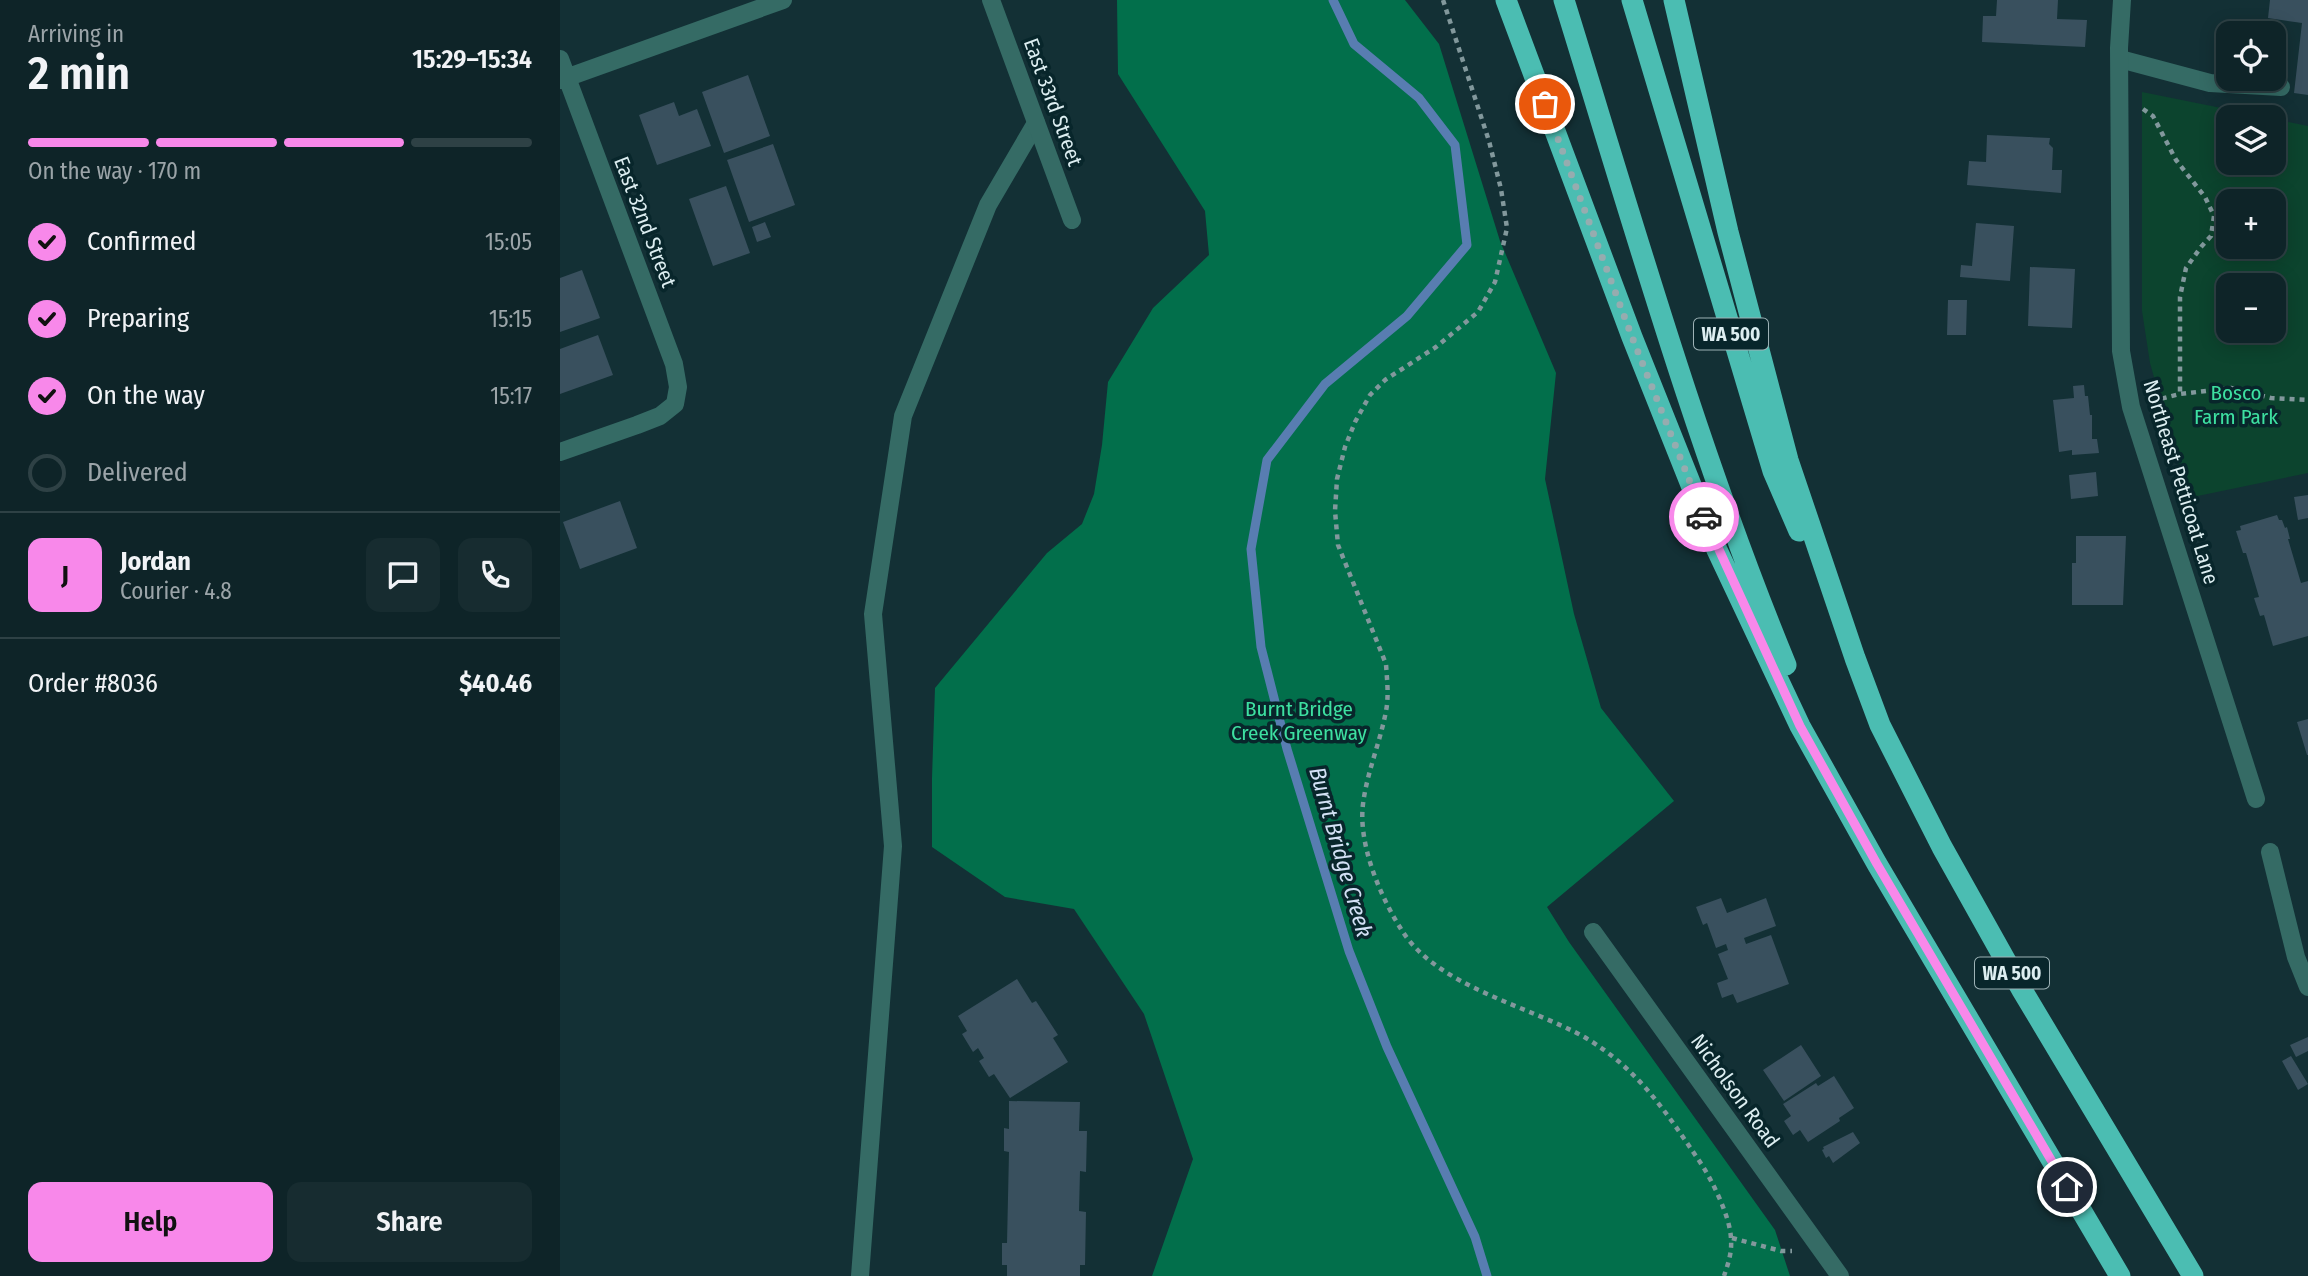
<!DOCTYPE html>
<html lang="en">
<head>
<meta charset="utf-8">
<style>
  body { margin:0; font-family:"Fira Sans Condensed",sans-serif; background:#172c30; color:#f1f3f6; height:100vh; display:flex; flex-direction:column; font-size:26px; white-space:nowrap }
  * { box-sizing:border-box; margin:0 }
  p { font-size:23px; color:#9ba4a8 }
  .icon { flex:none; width:38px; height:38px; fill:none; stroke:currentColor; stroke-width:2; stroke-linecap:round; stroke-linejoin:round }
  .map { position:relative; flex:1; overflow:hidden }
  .sheet { display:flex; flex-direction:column; background:#0e2428; width:560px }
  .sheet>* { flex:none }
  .controls { position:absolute; left:1656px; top:21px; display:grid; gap:14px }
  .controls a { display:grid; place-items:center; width:70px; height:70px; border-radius:14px; background:#0e2428; box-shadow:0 4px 18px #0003,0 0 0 2px #2e4145; font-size:35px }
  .pin { position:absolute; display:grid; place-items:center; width:60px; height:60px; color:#fff; margin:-30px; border:4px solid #fff; border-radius:50%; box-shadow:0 2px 7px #0007 }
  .courier { position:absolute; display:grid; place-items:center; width:70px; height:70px; margin:-35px; border:5px solid #f888ea; border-radius:50%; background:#fff; color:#222; box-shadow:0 2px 9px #0007 }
  .head em { font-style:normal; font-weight:600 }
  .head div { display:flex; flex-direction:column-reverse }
  .head { display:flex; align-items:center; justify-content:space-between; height:119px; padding:0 28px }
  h1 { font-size:46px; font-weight:600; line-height:52px }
  .bar { display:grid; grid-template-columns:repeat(4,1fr); gap:10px 7px; align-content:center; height:84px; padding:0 28px }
  .bar i { height:9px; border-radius:5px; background:#2e4145 }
  .bar .selected { background:#f888ea }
  .bar p { grid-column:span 4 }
  .line { display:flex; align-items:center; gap:18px; padding:0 28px; border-top:2px solid #2e4145 }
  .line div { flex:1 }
  .round { display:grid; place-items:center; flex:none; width:74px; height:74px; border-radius:14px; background:#172c30 }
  ol { padding:0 28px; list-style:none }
  li { display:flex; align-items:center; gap:21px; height:77px }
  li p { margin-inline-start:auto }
  li .icon { padding:7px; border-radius:50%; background:#f888ea; color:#111; stroke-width:4 }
  li:last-child { color:#9ba4a8 }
  li i { width:38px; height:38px; border:4px solid #2e4145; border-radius:50% }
  .button { display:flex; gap:14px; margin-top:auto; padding:14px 28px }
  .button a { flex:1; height:80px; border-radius:14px; background:#f888ea; color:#111; font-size:28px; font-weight:600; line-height:80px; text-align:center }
  .button a+a { background:#172c30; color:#f1f3f6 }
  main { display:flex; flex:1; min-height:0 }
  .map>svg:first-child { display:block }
  .green { fill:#0c442e; fill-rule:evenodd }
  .forest { fill:#026f4b }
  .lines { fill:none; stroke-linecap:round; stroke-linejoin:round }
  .stream { stroke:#587db1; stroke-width:9 }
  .building { fill:#39505e }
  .path { stroke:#82989c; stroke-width:4.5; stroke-dasharray:5 5; stroke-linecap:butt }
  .lane { stroke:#356b65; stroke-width:18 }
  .street { stroke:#356b65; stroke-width:18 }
  .highway { stroke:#4bbdb2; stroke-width:21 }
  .done { stroke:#96acaf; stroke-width:7; stroke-dasharray:0 12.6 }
  .route { stroke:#f888ea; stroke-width:9 }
  .labels { text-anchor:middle; stroke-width:7; stroke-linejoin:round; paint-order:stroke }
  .shield { fill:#08262b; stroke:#9db2b6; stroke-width:2 }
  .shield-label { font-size:19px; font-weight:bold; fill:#ddeef1 }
  .street-label { font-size:21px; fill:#ddeef1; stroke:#08262b }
  .park-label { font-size:21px; fill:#3de0a1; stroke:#08262b }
  .water-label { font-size:23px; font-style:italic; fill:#d3e1f5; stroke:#08262b }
</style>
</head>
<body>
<main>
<section class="sheet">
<div class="head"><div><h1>2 min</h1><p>Arriving in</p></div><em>15:29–15:34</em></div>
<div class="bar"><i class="selected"></i><i class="selected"></i><i class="selected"></i><i></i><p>On the way · 170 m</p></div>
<ol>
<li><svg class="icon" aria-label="check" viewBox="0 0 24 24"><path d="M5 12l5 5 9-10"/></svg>Confirmed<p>15:05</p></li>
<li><svg class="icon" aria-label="check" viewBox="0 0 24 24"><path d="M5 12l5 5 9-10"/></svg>Preparing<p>15:15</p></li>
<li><svg class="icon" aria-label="check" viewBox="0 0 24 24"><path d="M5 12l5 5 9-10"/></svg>On the way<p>15:17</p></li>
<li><i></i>Delivered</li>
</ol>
<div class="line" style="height:126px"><b class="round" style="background:#f888ea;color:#111">J</b><div><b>Jordan</b><p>Courier · 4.8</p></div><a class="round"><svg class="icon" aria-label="chat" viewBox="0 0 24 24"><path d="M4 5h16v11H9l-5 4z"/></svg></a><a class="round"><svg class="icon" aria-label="phone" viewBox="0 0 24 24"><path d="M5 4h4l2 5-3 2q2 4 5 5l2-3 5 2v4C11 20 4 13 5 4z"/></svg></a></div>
<div class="line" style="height:91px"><div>Order #8036</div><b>$40.46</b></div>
<div class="button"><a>Help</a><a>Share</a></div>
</section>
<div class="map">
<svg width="1748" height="1276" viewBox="0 0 1748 1276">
  <rect width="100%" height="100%" fill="#133035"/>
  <path class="green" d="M1582,92L1706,117H1668V163H1713V119L1748,126V473L1628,498L1590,363L1582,311ZM1668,201H1713V247H1668ZM1668,285H1713V331H1668Z"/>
  <path class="forest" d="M557,0H845L879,44L940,241L996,373L985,479L1014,614L1041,708L1114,801L987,907L1009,942L1215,1230L1230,1276H592L633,1159L584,1014L514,909L445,897L372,847V778L375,688L487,553L522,524L534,494L542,445L548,382L593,308L649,255L645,211L558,74Z"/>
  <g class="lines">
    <path class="stream" d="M773,0L794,44L859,98L895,145L907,245L847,316L765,384L707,460L691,549L701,647L727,749L789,951L827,1047L915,1237L927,1276"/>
  </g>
  <path class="building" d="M1437,0H1498L1497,19L1527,20L1525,47L1422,42L1423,16H1436Z
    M1710,0H1748V95L1734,93L1742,23L1708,18Z
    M188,75L210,136L164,153L142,92Z
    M114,102L119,116L137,109L151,146L97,165L79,115Z
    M1427,135L1490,138L1489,144L1493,148L1492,170H1502L1501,193L1407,185L1409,161L1426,162Z
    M213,144L235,205L189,222L167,160Z
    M166,186L190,253L153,266L129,199Z
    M205,222L211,237L197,242L192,227Z
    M1416,223L1454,226L1450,281L1400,277L1401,265L1412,266Z
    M1470,267L1515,269L1512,328L1468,326Z
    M22,270L40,318L0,332V278Z
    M1388,300H1407L1406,335H1387Z
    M38,335L53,375L0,394V349Z
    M1524,385L1525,396H1528L1530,415H1532V439H1537L1539,453L1512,455V450L1499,452L1493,400L1514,398L1513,386Z
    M1536,472L1538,496L1511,499L1509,475Z
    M1748,495V518L1738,520L1734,497Z
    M60,501L77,548L20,569L3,522Z
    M1717,515L1719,520H1722L1725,528L1727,527L1730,539H1728L1741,583L1748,581V636L1713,646L1704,615L1700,616L1694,598L1699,597L1686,553H1683L1676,531L1681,530L1680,526Z
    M1516,536H1566L1563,605H1512V563H1516Z
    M1748,719V755H1747L1737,722Z
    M1161,898L1167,913L1206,898L1216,926L1184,938L1186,944L1211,935L1229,984L1177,1003L1173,994L1162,998L1157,983L1168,979L1158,954L1168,950L1166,944L1156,948L1147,923L1143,925L1136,907Z
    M457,979L472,1003L476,1001L498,1035L493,1038L508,1062L450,1098L434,1074L429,1077L419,1061L424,1058L418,1048L413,1052L402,1034L407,1031L398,1016Z
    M1748,1037V1051L1736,1057L1730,1045Z
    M1241,1045L1261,1076L1224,1101L1203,1070Z
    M1731,1056L1748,1084L1738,1090L1722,1061Z
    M1274,1076L1294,1108L1279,1118L1280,1121L1248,1142L1240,1130L1233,1135L1224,1121L1231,1116L1223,1104L1256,1083L1258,1086Z
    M449,1101L520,1102L519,1131H527L526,1172L520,1171L519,1211L526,1212L525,1265H520V1276H447V1265H442V1243H447L449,1152L444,1151V1128L449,1129Z
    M1293,1132L1300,1143L1273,1163L1269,1156L1266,1158L1262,1150L1264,1149L1263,1147Z"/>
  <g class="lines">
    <path class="path" d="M883,0L929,141L941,189L947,228L935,282L918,312L876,347L825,380L810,395L795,422L785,447L777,479L775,511L778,545L826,664C827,680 829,696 826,711C820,743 807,772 803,804C798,844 820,896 841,929C876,987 970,1006 1026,1038C1079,1070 1106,1112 1140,1162C1152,1180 1171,1218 1171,1240C1172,1253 1168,1264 1164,1276
      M1583,109L1593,116L1616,160L1645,197L1654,216L1651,236L1641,247L1626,268L1620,297V394
      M1592,401L1620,394L1671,388L1711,398L1748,400
      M1172,1238L1221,1251H1232"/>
    <path class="lane" d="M1560,59L1650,83L1721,87
      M300,1276L333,846L313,614L343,416L428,205L476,123"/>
    <path class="street" d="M431,0L512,220
      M1562,0L1559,48L1561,351L1571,407L1696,799
      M0,59L114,364L118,387L115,404L100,416L77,425L0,452
      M0,80L223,0
      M1710,852L1736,957L1748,987
      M1033,932L1280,1276"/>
    <path class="highway" d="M946,0L1072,337L1157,550L1240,726L1317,864L1560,1276
      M1004,0C1073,223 1137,449 1226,665
      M1072,0L1213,471L1239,531
      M1114,0L1168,232L1228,460L1295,658L1320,725L1382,847L1462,990L1633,1276"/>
  </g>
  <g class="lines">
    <path class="done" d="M985,104L1072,337L1144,517"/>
    <path class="route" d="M1144,517L1240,726L1317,864L1507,1187"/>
  </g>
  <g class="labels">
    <g class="shield">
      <rect x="1134" y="318.5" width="74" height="31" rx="5"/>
      <rect x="1415" y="957.5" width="74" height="31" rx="5"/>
    </g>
    <g class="shield-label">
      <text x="1171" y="341">WA 500</text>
      <text x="1452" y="980">WA 500</text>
    </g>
    <g class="street-label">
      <text transform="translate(493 102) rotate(70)" y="7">East 33rd Street</text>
      <text transform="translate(85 222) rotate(69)" y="7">East 32nd Street</text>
      <text transform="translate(1621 482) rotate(73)" y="7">Northeast Petticoat Lane</text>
      <text transform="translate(1175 1091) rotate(54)" y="7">Nicholson Road</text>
    </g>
    <g class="park-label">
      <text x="1676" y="400">Bosco<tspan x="1676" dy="24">Farm Park</tspan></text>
      <text x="739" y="716">Burnt Bridge<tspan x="739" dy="24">Creek Greenway</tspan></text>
    </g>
    <g class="water-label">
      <text transform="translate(781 852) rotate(74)" y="8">Burnt Bridge Creek</text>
    </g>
  </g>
</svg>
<div class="controls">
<a><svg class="icon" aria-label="locate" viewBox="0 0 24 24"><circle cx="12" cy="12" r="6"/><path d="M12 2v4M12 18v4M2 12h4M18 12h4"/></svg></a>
<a><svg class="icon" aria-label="layers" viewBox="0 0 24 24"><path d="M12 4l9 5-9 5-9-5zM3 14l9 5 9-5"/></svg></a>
<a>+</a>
<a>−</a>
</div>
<div class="pin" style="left:985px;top:104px;background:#ea580c"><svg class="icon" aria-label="bag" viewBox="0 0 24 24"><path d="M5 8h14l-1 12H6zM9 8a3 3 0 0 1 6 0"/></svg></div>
<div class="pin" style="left:1507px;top:1187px;background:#1f2937"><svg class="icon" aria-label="home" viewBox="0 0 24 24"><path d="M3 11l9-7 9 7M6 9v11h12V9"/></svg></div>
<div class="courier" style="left:1144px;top:517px"><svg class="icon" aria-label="car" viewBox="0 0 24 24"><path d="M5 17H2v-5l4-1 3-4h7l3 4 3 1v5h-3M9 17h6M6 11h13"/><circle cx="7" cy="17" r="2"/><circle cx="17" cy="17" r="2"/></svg></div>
</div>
</main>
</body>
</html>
